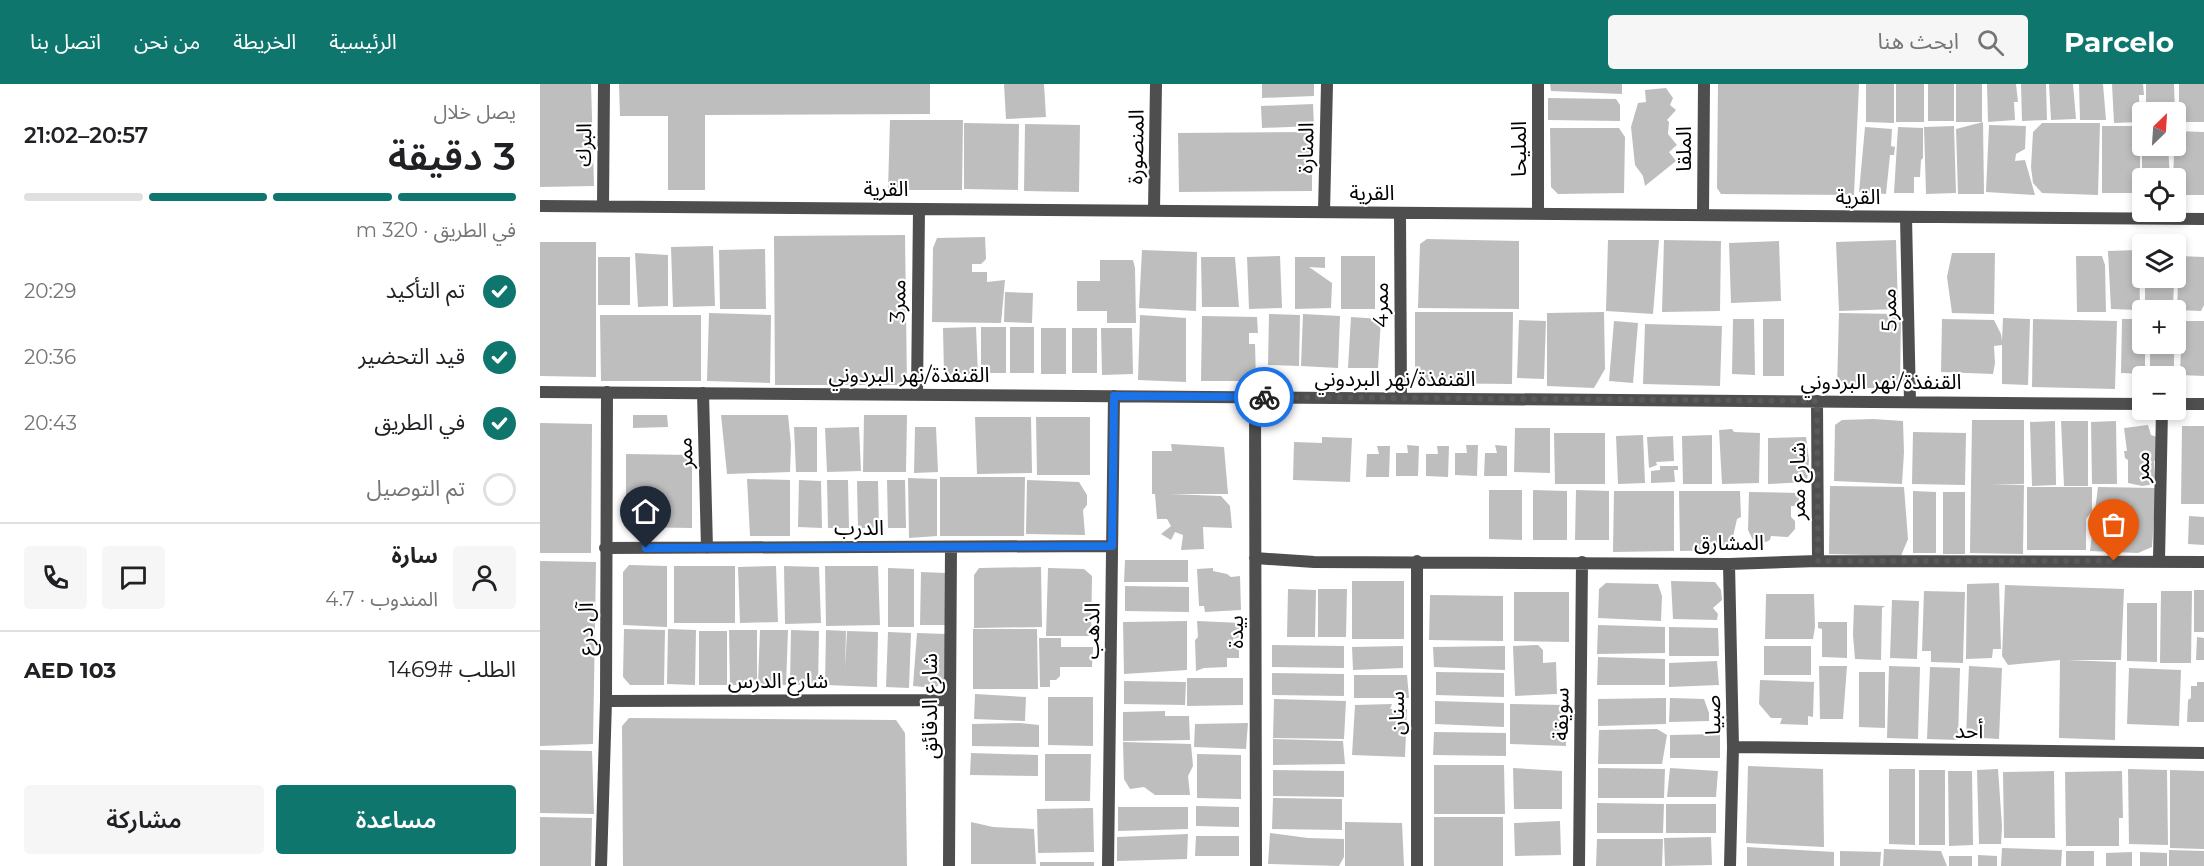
<!DOCTYPE html>
<html lang="ar">
<head>
<meta charset="utf-8">
<style>
  body { margin:0; font-family:Montserrat,"Noto Sans Arabic",sans-serif; background:#f6f6f6; color:#202124; direction:rtl; height:100vh; display:flex; flex-direction:column; font-size:22px; white-space:nowrap }
  * { box-sizing:border-box; margin:0 }
  p { font-size:20px; color:#757577 }
  .icon { flex:none; width:33px; height:33px; fill:none; stroke:currentColor; stroke-width:2; stroke-linecap:round; stroke-linejoin:round }
  .map { position:relative; flex:1; overflow:hidden; direction:ltr }
  .panel { display:flex; flex-direction:column; background:#fff; width:540px }
  .panel>* { flex:none }
  .needle { width:39px; rotate:25deg }
  .fabs { position:absolute; left:1592px; top:18px; display:grid; gap:12px }
  .fabs a { display:grid; place-items:center; width:54px; height:54px; border-radius:6px; background:#fff; box-shadow:0 3px 9px #0003; font-size:30px }
  .pin { position:absolute; display:grid; place-items:center; width:51px; height:51px; color:#fff; margin:-62px -26px; border-radius:50% 50% 50% 0; rotate:-45deg; box-shadow:0 0 6px #0007 }
  .pin .icon { rotate:45deg }
  .courier { position:absolute; display:grid; place-items:center; width:60px; height:60px; margin:-30px; border:4px solid #1a73e8; border-radius:50%; background:#fff; color:#222; box-shadow:0 2px 8px #0007 }
  .headline em { font-style:normal; font-weight:600 }
  .headline div { display:flex; flex-direction:column-reverse }
  .headline { display:flex; align-items:center; justify-content:space-between; height:102px; padding:0 24px }
  h1 { font-size:39px; font-weight:600; line-height:45px }
  .bar { display:grid; grid-template-columns:repeat(4,1fr); gap:9px 6px; align-content:center; height:72px; padding:0 24px }
  .bar i { height:8px; border-radius:4px; background:#e0e0e0 }
  .bar .on { background:#0f766e }
  .bar p { grid-column:span 4 }
  .line { display:flex; align-items:center; gap:15px; padding:0 24px; border-top:2px solid #e0e0e0 }
  .line div { flex:1 }
  .round { display:grid; place-items:center; flex:none; width:63px; height:63px; border-radius:6px; background:#f6f6f6 }
  ol { padding:0 24px; list-style:none }
  li { display:flex; align-items:center; gap:18px; height:66px }
  li p { margin-inline-start:auto }
  li .icon { padding:6px; border-radius:50%; background:#0f766e; color:#fff; stroke-width:4 }
  li:last-child { color:#757577 }
  li i { width:33px; height:33px; border:3px solid #e0e0e0; border-radius:50% }
  .action { display:flex; gap:12px; margin-top:auto; padding:12px 24px }
  .action a { flex:1; height:69px; border-radius:6px; background:#0f766e; color:#fff; font-size:24px; font-weight:600; line-height:69px; text-align:center }
  .action a+a { background:#f6f6f6; color:#202124 }
  header { display:flex; align-items:center; gap:36px; box-sizing:border-box; height:84px; padding:0 30px; background:#0f766e; color:#fff }
  header strong { font-size:28px }
  nav { display:flex; gap:33px; margin-inline-start:auto; font-size:21px }
  .search { width:420px; height:54px; background:#f6f6f6; display:flex; align-items:center; gap:15px; box-sizing:border-box; padding:0 21px; border-radius:6px; color:#757577; font-size:22px }
  main { display:flex; flex:1; min-height:0 }
  .map>svg:first-child { display:block }
  .building { fill:#bebebe }
  .lines { fill:none; stroke-linecap:round; stroke-linejoin:round }
  .minor { stroke:#4e4e4e; stroke-width:12 }
  .done { stroke:#595959; stroke-width:6; stroke-dasharray:0 10.8 }
  .route { stroke:#1a73e8; stroke-width:8 }
  .labels { text-anchor:middle; stroke-width:4.5; stroke-linejoin:round; paint-order:stroke }
  .street-label { font-size:21px; fill:#000; stroke:#fff }
</style>
</head>
<body>
<header>
<strong>Parcelo</strong>
<div class="search"><svg class="icon" aria-label="search" viewBox="0 0 24 24"><circle cx="10" cy="10" r="6"/><path d="M15 15l6 6"/></svg>ابحث هنا</div>
<nav><a>الرئيسية</a><a>الخريطة</a><a>من نحن</a><a>اتصل بنا</a></nav>
</header>
<main>
<div class="map">
<svg width="1664" height="782" viewBox="0 0 1664 782">
  <rect width="100%" height="100%" fill="#fff"/>
  <path class="building" d="M0,0H51L54,102L0,103Z
    M79,0H390V30L165,31V106H128V32H80Z
    M464,0H504L506,33L466,35Z
    M722,0H774V12L722,14Z
    M1010,0H1082V10L1011,7Z
    M1178,0H1319L1314,111L1181,110L1177,104Z
    M1326,0H1354V39L1326,38Z
    M1356,0H1384V38H1356Z
    M1388,0H1414V37H1388Z
    M1416,0H1442V38H1416Z
    M1447,0H1476L1478,18H1474L1475,36L1448,38Z
    M1481,0H1506L1507,36L1482,37Z
    M1509,0H1533L1536,35L1511,36Z
    M1539,0H1563L1566,36H1540Z
    M1572,0H1603L1604,11H1599L1600,38L1574,39Z
    M1606,0H1634L1635,28H1606Z
    M1639,0H1664V38H1639Z
    M1126,4L1133,14L1130,21L1136,26L1127,36L1129,38L1128,50L1137,61L1129,68L1136,77L1105,102L1103,92L1095,81L1091,43L1098,19L1106,18L1105,6Z
    M1008,14L1076,15L1080,21V37L1008,36Z
    M773,20L774,42L722,44L721,22Z
    M350,36H423L422,106H348Z
    M1443,38L1444,110H1418L1416,45Z
    M424,39L479,40L478,106L424,105Z
    M1502,39H1560L1558,111L1502,109L1493,99L1491,83L1493,48Z
    M485,40L540,41L539,108L484,107Z
    M1449,41L1486,42L1485,65L1476,70L1475,77L1485,76L1495,111L1446,108Z
    M1414,42L1416,109L1386,110L1384,43Z
    M1562,42H1600V109H1562Z
    M1325,43L1352,45L1351,62L1355,63L1354,71H1350L1346,110L1319,108Z
    M1358,43L1383,44V74L1381,76L1380,93H1374V109H1354Z
    M1010,44H1079L1085,53L1084,109L1018,110L1011,103Z
    M1635,47L1664,48V111H1642V99H1635L1633,94Z
    M772,48V107L639,108L638,49Z
    M1602,62H1628L1630,94H1602Z
    M365,151L367,301H235L234,152Z
    M445,153L446,175L441,180H432V188H447V198L465,196L461,239L392,238L393,164L397,154Z
    M887,155L979,157V225L878,224L880,160Z
    M1068,156H1119L1113,230L1066,227Z
    M1124,156L1181,157L1180,227L1122,228Z
    M1356,156L1358,225L1299,227L1296,158Z
    M1239,157L1241,217L1191,219L1189,159Z
    M0,158H56V293L0,292Z
    M173,162L175,222L133,223L131,163Z
    M225,165L226,225H180L179,166Z
    M602,166L657,168L656,227L599,224Z
    M1599,166L1600,226L1571,225L1568,167Z
    M95,169L128,171V222L98,223Z
    M1412,169H1455L1454,230L1412,229L1407,193Z
    M740,172L742,224L709,225L707,173Z
    M801,172H835V225H801Z
    M1536,172H1562L1565,181L1566,228H1537Z
    M1639,172L1664,173V221L1661,227L1637,226Z
    M58,173H90V221H58Z
    M661,173H695L699,223H662Z
    M755,173H785V184L769,183L792,199L791,224L755,225Z
    M560,176H593L595,184L596,239H567V227H537V197H560Z
    M1605,194H1634L1633,226H1605Z
    M465,208L493,209L492,239L464,238Z
    M875,228H973L972,300L875,299Z
    M1064,228L1065,285L1054,304L1007,302V229Z
    M169,229L231,231L230,299L167,297Z
    M1299,229L1357,230L1361,236L1360,296L1354,304H1297Z
    M729,230L760,231L759,282L728,281Z
    M763,230L800,232L798,284L761,282Z
    M60,231H161V297H61Z
    M600,231L646,234V298L598,296Z
    M662,232L717,233L718,249H709V260H715L716,297H661Z
    M811,233L841,235L838,284H808Z
    M1463,234L1490,235L1488,301L1462,300V261L1454,262L1455,279L1453,290L1401,288L1402,235L1454,236L1461,250L1462,257Z
    M1193,235H1214L1215,291L1192,290Z
    M1223,235H1244V292H1223Z
    M1493,235L1577,237L1575,305L1492,303Z
    M1582,235H1602V260H1605V290L1581,289Z
    M979,236L1006,237L1004,295L977,294Z
    M1074,237L1098,239L1093,299L1069,297Z
    M1642,237H1664V292L1640,291Z
    M1105,240L1182,242L1180,302L1103,300Z
    M436,243L438,291H404L403,244Z
    M441,243H466V289H441Z
    M470,243H494V289H470Z
    M501,244H526V290H501Z
    M532,244H557V289H532Z
    M561,244H592L593,290L562,291Z
    M1610,260H1634V291H1610Z
    M93,331H127L128,343L93,344Z
    M181,331H248L251,361L250,388L187,390Z
    M324,331H367L366,388H323Z
    M435,333H491L492,389L437,390Z
    M496,333H550V391H497Z
    M1333,335L1363,337L1364,368L1362,400L1294,397L1295,341L1302,336Z
    M1432,336H1484V400L1450,401H1484L1483,470L1430,469Z
    M1515,337L1516,401L1492,402L1490,338Z
    M1521,337H1548V402H1524Z
    M1576,337L1577,400H1552L1551,338Z
    M0,339L52,340L51,469H0Z
    M1608,341L1611,351L1617,353L1618,377H1614L1615,400L1602,402L1588,399V376L1585,374L1584,367H1587L1584,344Z
    M1642,342H1664V420H1641Z
    M254,343H277V388H256Z
    M319,343L321,387L287,388L285,344Z
    M375,343H396L398,388L374,389Z
    M975,344H1010V389L974,388Z
    M1192,345L1194,348L1220,349L1219,399L1182,400L1179,346Z
    M1373,348L1426,349L1425,401L1372,400Z
    M1014,349H1065V400H1015Z
    M1103,351L1105,399L1078,400L1076,352Z
    M1172,351V400H1143L1142,352Z
    M1133,352L1134,377L1116,378L1117,381L1109,384L1107,353Z
    M782,353L812,354L810,398L753,396L754,358L782,359Z
    M1266,353L1269,376L1267,398L1228,400V354Z
    M631,360L684,363L688,410H630L681,412L690,422L692,444L663,443L664,465L641,466L643,451L635,448L631,456L621,450L631,442L627,435H617L615,410H612V367H632Z
    M867,361L879,362L878,392H856V369H868Z
    M926,361H938L937,392L915,391V369H927Z
    M955,361L967,362V392H944L945,369H957Z
    M837,362H850L849,393H826L827,370H839Z
    M897,362H909L908,393L886,392V370H898Z
    M86,370L152,371V444L86,443Z
    M1120,382H1138V386H1134L1135,398L1111,399V387L1120,386Z
    M400,393H485L484,452H400Z
    M368,394L397,395V452L369,454Z
    M207,395L250,396V452H210Z
    M259,396L281,397L282,444L258,443Z
    M287,396H308L309,444H288Z
    M347,396H365L366,444H348Z
    M487,396L539,398L547,411V421L543,426L545,451L486,450Z
    M317,397H338L339,444H318Z
    M1290,402L1364,403L1368,455L1361,472L1289,470Z
    M1487,403H1552V427L1546,435V466H1487Z
    M1558,403L1616,404L1612,463L1598,469L1550,467Z
    M949,406H982V456L949,455Z
    M993,406L1027,407V456H993Z
    M1036,406L1069,407V456H1035Z
    M1074,407H1134V467L1073,468Z
    M1139,407H1200L1201,433L1197,435L1190,466L1140,467Z
    M1373,407L1396,408V469H1373Z
    M1209,408L1259,409V417L1256,422H1251V433L1255,437V445L1248,453L1231,452L1230,456L1226,458L1213,456L1208,446Z
    M1403,408H1425V470H1403Z
    M1649,432L1664,433V461L1648,460Z
    M585,476H648V498H584Z
    M0,477L56,478L53,660L0,662Z
    M89,481L127,482V543L83,541V488Z
    M134,482H195V539H134Z
    M236,482L238,538L200,539L198,483Z
    M244,482L279,483L281,539L245,540Z
    M285,482H338L340,541L286,542Z
    M501,483L502,543L434,544V491L439,484Z
    M348,484L374,485V543H348Z
    M508,484L544,485L552,492L551,552H506Z
    M673,484V487L687,490L691,493L700,492L701,526L665,528L664,522H659L657,485Z
    M381,488L406,489L405,541H380Z
    M812,497H864V555H812Z
    M1131,497L1175,498L1181,506L1182,516L1173,524L1178,530L1177,536L1133,535Z
    M1066,499L1118,500L1122,512L1121,537L1058,534L1059,505Z
    M1459,499L1461,565H1453L1452,574L1426,575L1427,500Z
    M1465,501L1584,505L1581,576H1527L1576,578L1575,656L1519,654L1520,576L1468,581L1462,572Z
    M585,502L649,503V528L585,527Z
    M748,505L776,506L775,553H747Z
    M778,505H807L806,553H778Z
    M1654,506H1664V548H1654Z
    M1384,507L1425,508L1423,579L1391,578V567H1382Z
    M1621,507H1652L1651,579H1620Z
    M974,508H1029V558L974,557Z
    M1226,510H1274L1275,543L1273,555H1225Z
    M890,511L963,512V557L889,556Z
    M1352,516L1379,517L1377,575L1350,574Z
    M1587,519H1617V578L1587,577Z
    M1314,521L1345,522L1342,524L1341,576L1315,575L1313,551Z
    M647,537V586L584,590L583,538Z
    M657,537L701,539V553L693,555V560L699,566V574H687V583L664,584L656,587L655,556L658,553Z
    M1278,538H1307V574L1282,573V545L1278,544Z
    M1058,541L1125,543V569L1057,570Z
    M1129,543L1178,544L1179,572H1129Z
    M84,545L125,546L124,601H90L83,593Z
    M128,545L156,546L155,601L127,600Z
    M433,545H497L498,605H433Z
    M189,546H217V601H190Z
    M220,546H248L246,601L218,600Z
    M251,546L279,547L278,601H250Z
    M286,546L306,547L305,585L307,547L338,548L337,603L285,601Z
    M159,547H187V601H159Z
    M348,548L371,549L369,604L346,603Z
    M377,549L406,550L407,597L394,604L373,602Z
    M1657,553L1664,554V576H1656Z
    M499,554H521V563H553L552,583H520V592L516,596H510V603H500Z
    M732,561L804,562V584L732,583Z
    M998,561L1003,566V579L1016,578L1017,610L975,612L973,562Z
    M863,562V584L813,586L812,563Z
    M965,562V586L894,583L893,563Z
    M1224,562H1271V591H1224Z
    M1058,573L1125,575V601H1057Z
    M1177,577L1179,601L1129,603V579Z
    M1279,582H1307L1303,635H1280Z
    M1349,582L1380,583L1378,655L1347,654Z
    M1429,582L1462,584L1459,655L1426,653Z
    M1390,583L1420,584L1418,656L1387,655Z
    M1589,584L1641,586L1639,642L1587,640Z
    M896,588L964,589V613L896,611Z
    M1319,588H1345V644L1319,643Z
    M732,589L804,590V612L732,611Z
    M814,591H867L869,614H814Z
    M647,594H703V621L647,622Z
    M1220,596L1274,598L1273,633L1268,632V641L1240,640L1242,634H1231L1219,620Z
    M584,597L646,598L645,621L584,620Z
    M1657,598H1664V638H1647L1648,616L1651,614V602H1657Z
    M435,610L486,613L485,637L434,635Z
    M508,613H553V662L508,661Z
    M1126,614V640L1058,642V615Z
    M1130,614L1164,615L1169,629V637L1129,638Z
    M734,615L806,617L804,655L733,654Z
    M895,617L964,619V643L895,640Z
    M852,620L850,625H867L865,673L812,671L815,621Z
    M970,620L1025,621L1026,662L970,660Z
    M625,627V632H649L650,656L583,657V628Z
    M89,634L356,636L365,649L367,782H83L82,642Z
    M480,639L499,641V663L432,662V640Z
    M708,639L706,665L654,663L655,640Z
    M1117,645L1127,651L1122,680H1058L1059,646Z
    M894,648L966,649V672L893,671Z
    M1180,650V674H1130V651Z
    M733,655L803,657L805,680L733,681Z
    M583,658L651,660L653,682L648,692L650,711H615L604,703L590,705L584,695Z
    M0,666L52,667L54,730L0,729Z
    M431,669L498,671V692L430,691Z
    M505,670H551L550,717H505Z
    M657,670L701,671V715L657,714Z
    M894,681H964L965,730H894Z
    M1208,682L1283,685L1284,763L1206,759Z
    M973,684L1022,687V725H974Z
    M1058,684L1125,685L1124,714H1058Z
    M1130,684L1178,687L1176,713H1127Z
    M1349,685H1375V761L1349,760Z
    M1458,685L1462,742L1461,760H1439L1437,686Z
    M1588,685L1627,686L1628,761L1589,760Z
    M733,686L804,687V713L733,712Z
    M1379,686H1405V761H1379Z
    M1630,686L1664,687V765L1630,764Z
    M1408,687H1432L1433,761L1409,762Z
    M1514,687L1515,754H1464L1463,688Z
    M1582,687L1583,734H1579V762H1526L1525,688Z
    M733,714L802,715V746L732,745Z
    M1057,719L1124,720L1123,749H1057Z
    M1126,720H1176V749H1126Z
    M656,722L699,723V743L656,742Z
    M578,723H648V745L578,747Z
    M553,724L554,768L498,769L497,725Z
    M0,733L52,734L51,782H0Z
    M894,733H963V782H894Z
    M1020,737L1021,771L975,772L974,739Z
    M431,738L453,743L494,745L496,780H431Z
    M805,738L862,739L864,782H805Z
    M730,749L768,754L804,755V773L799,782L728,780Z
    M648,750L647,775L577,777V753Z
    M656,752H699V772H655Z
    M1171,753L1172,781L1125,782L1124,754Z
    M1057,755H1123L1122,782H1056Z
    M1207,763L1294,768V782H1207Z
    M1462,764L1522,766L1521,782H1461Z
    M1344,765L1401,767L1407,782H1343Z
    M1629,766L1664,767V782H1629Z
    M1300,767L1341,768L1340,782H1300Z
    M1526,767H1554V782H1526Z
    M1592,768V782H1566V769Z
    M1600,768L1627,769V782H1600Z
    M1438,771L1457,772V782H1438Z
    M1409,772H1432V782H1409Z
    M500,778H554V782H500Z"/>
  <g class="lines">
    <path class="minor" d="M0,122L1664,135
      M63,122L64,0
      M614,126L616,0
      M784,128L787,0
      M860,129L861,314
      M998,130V0
      M1163,131L1164,0
      M1366,133L1370,318
      M0,308L1602,320
      M163,309L167,464
      M377,310L379,125
      M715,313L716,782
      M1277,317L1278,477
      M1635,320H1664
      M65,464L572,462
      M715,474L774,478L1189,480L1278,477L1664,478
      M1619,477L1622,326
      M1189,480L1193,663L1190,782
      M66,617L410,616
      M1193,663L1664,669
      M61,782L66,617L67,308
      M409,782L411,463
      M568,782L574,312
      M877,782V477
      M1039,782L1042,478"/>
  </g>
  <g class="lines">
    <path class="done" d="M724,313L1277,317L1278,477H1574"/>
    <path class="route" d="M106,464L572,462L574,312L724,313"/>
  </g>
  <g class="labels">
    <g class="street-label">
      <text transform="translate(44 61) rotate(-89)" y="7">البرك</text>
      <text transform="translate(596 63) rotate(-89)" y="7">المنصورة</text>
      <text transform="translate(766 64) rotate(-89)" y="7">المنارة</text>
      <text transform="translate(979 65) rotate(-90)" y="7">المليحا</text>
      <text transform="translate(1144 65) rotate(-90)" y="7">الملقا</text>
      <text x="346" y="112">القرية</text>
      <text x="832" y="116">القرية</text>
      <text x="1318" y="120">القرية</text>
      <text transform="translate(358 217) rotate(-89)" y="7">ممر3</text>
      <text transform="translate(841 221) rotate(-90)" y="7">ممر4</text>
      <text transform="translate(1349 226) rotate(-91)" y="7">ممر5</text>
      <text x="369" y="298">القنفذة/نهر البردوني</text>
      <text x="855" y="302">القنفذة/نهر البردوني</text>
      <text x="1341" y="305">القنفذة/نهر البردوني</text>
      <text transform="translate(145 369) rotate(-92)" y="7">ممر</text>
      <text transform="translate(1602 383) rotate(-89)" y="7">ممر</text>
      <text transform="translate(1258 397) rotate(-90)" y="7">شارع ممر</text>
      <text x="319" y="451">الدرب</text>
      <text x="1189" y="466">المشارق</text>
      <text transform="translate(46 545) rotate(-90)" y="7">آل درع</text>
      <text transform="translate(552 547) rotate(-89)" y="7">الذهب</text>
      <text transform="translate(696 548) rotate(-90)" y="7">بيدة</text>
      <text x="238" y="604">شارع الدرس</text>
      <text transform="translate(390 622) rotate(-90)" y="7">شارع الدقائق</text>
      <text transform="translate(857 629) rotate(-90)" y="7">سنان</text>
      <text transform="translate(1021 630) rotate(-89)" y="7">سويقة</text>
      <text transform="translate(1173 631) rotate(-91)" y="7">صبيا</text>
      <text transform="translate(1429 647) rotate(1)" y="7">أحد</text>
    </g>
  </g>
</svg>
<div class="fabs">
<a><svg class="needle" viewBox="-14 -14 28 28"><path d="M0-13l5 13h-10z" fill="#e53935"/><path d="M0 13l5-13h-10z" fill="#757577"/></svg></a>
<a><svg class="icon" aria-label="locate" viewBox="0 0 24 24"><circle cx="12" cy="12" r="6"/><path d="M12 2v4M12 18v4M2 12h4M18 12h4"/></svg></a>
<a><svg class="icon" aria-label="layers" viewBox="0 0 24 24"><path d="M12 4l9 5-9 5-9-5zM3 14l9 5 9-5"/></svg></a>
<a>+</a>
<a>−</a>
</div>
<div class="pin" style="left:1574px;top:477px;background:#ea580c"><svg class="icon" aria-label="bag" viewBox="0 0 24 24"><path d="M5 8h14l-1 12H6zM9 8a3 3 0 0 1 6 0"/></svg></div>
<div class="pin" style="left:106px;top:464px;background:#1f2937"><svg class="icon" aria-label="home" viewBox="0 0 24 24"><path d="M3 11l9-7 9 7M6 9v11h12V9"/></svg></div>
<div class="courier" style="left:724px;top:313px"><svg class="icon" aria-label="bike" viewBox="0 0 24 24"><circle cx="6" cy="16" r="4"/><circle cx="18" cy="16" r="4"/><path d="M6 16l4-8h5l3 8M10 8l3 8H6M13 5h3"/></svg></div>
</div>
<section class="panel">
<div class="headline"><div><h1>3 دقيقة</h1><p>يصل خلال</p></div><em>20:57–21:02</em></div>
<div class="bar"><i class="on"></i><i class="on"></i><i class="on"></i><i></i><p>في الطريق · 320 m</p></div>
<ol>
<li><svg class="icon" aria-label="check" viewBox="0 0 24 24"><path d="M5 12l5 5 9-10"/></svg>تم التأكيد<p>20:29</p></li>
<li><svg class="icon" aria-label="check" viewBox="0 0 24 24"><path d="M5 12l5 5 9-10"/></svg>قيد التحضير<p>20:36</p></li>
<li><svg class="icon" aria-label="check" viewBox="0 0 24 24"><path d="M5 12l5 5 9-10"/></svg>في الطريق<p>20:43</p></li>
<li><i></i>تم التوصيل</li>
</ol>
<div class="line" style="height:108px"><a class="round"><svg class="icon" aria-label="person" viewBox="0 0 24 24"><circle cx="12" cy="8" r="4"/><path d="M4 21q1-7 8-7t8 7"/></svg></a><div><b>سارة</b><p>المندوب · 4.7</p></div><a class="round"><svg class="icon" aria-label="chat" viewBox="0 0 24 24"><path d="M4 5h16v11H9l-5 4z"/></svg></a><a class="round"><svg class="icon" aria-label="phone" viewBox="0 0 24 24"><path d="M5 4h4l2 5-3 2q2 4 5 5l2-3 5 2v4C11 20 4 13 5 4z"/></svg></a></div>
<div class="line" style="height:78px"><div>الطلب #1469</div><b>AED 103</b></div>
<div class="action"><a>مساعدة</a><a>مشاركة</a></div>
</section>
</main>
</body>
</html>
